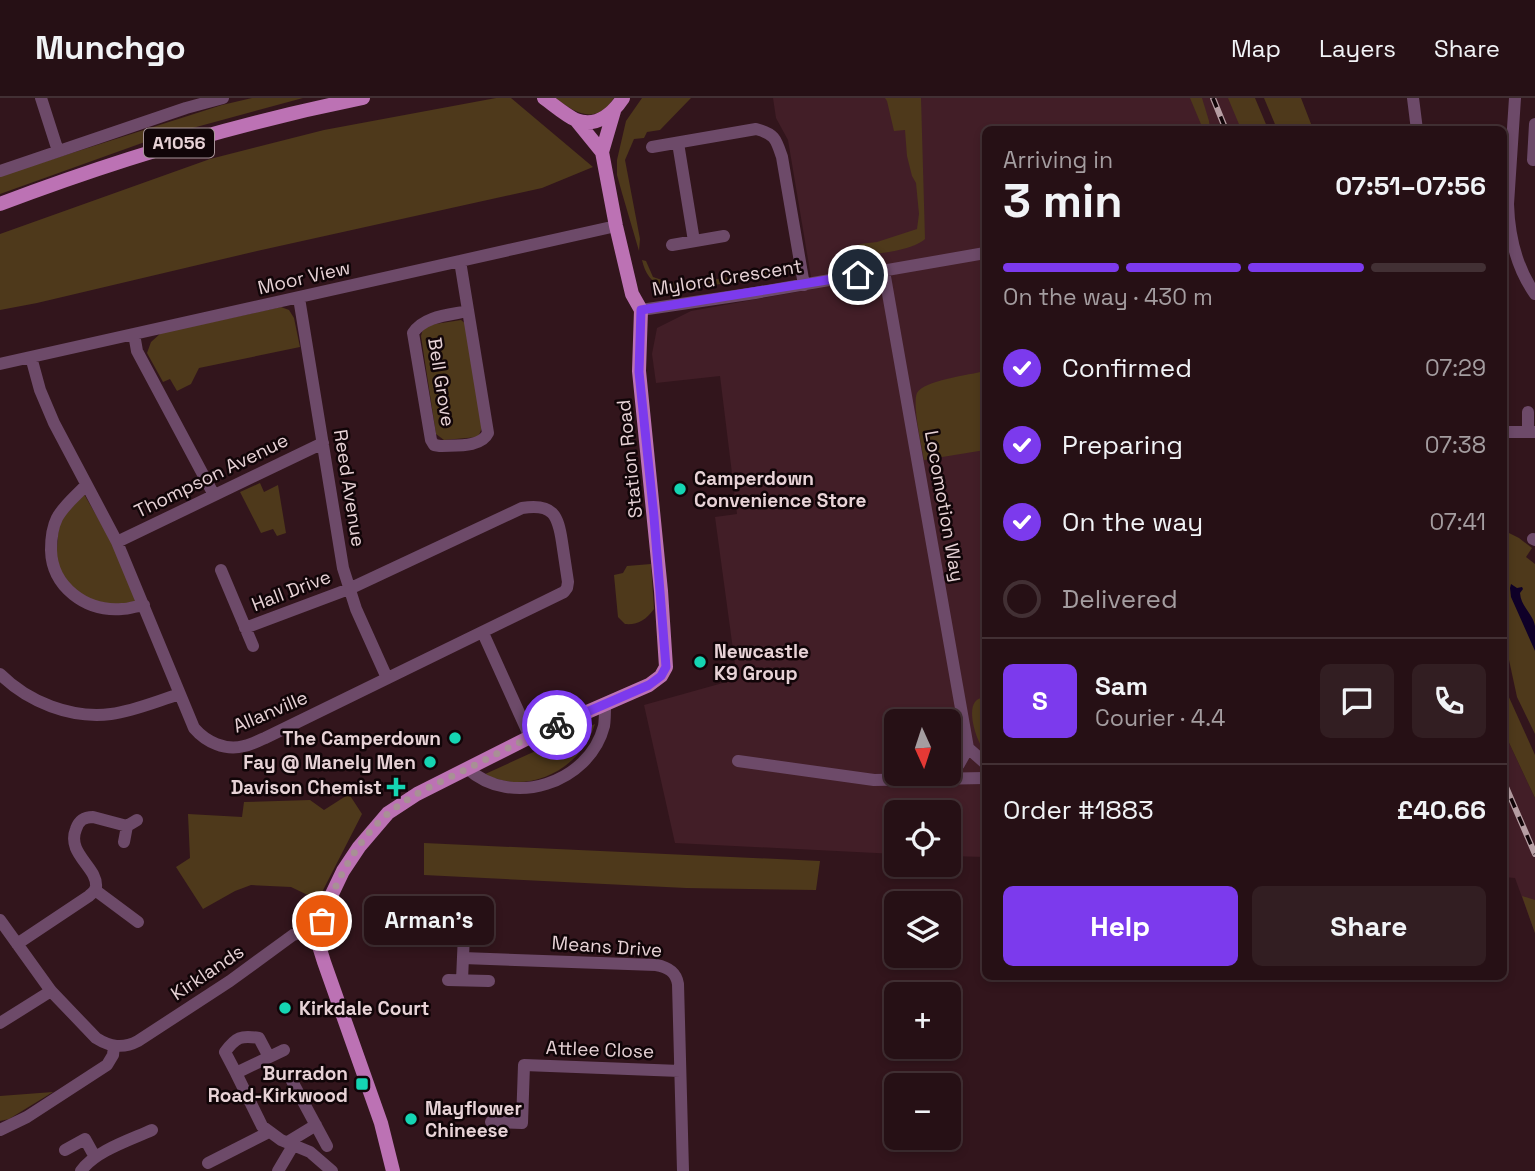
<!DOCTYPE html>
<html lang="en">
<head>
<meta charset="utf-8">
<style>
  body { margin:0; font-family:"Space Grotesk",sans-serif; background:#321e22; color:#f1f3f6; height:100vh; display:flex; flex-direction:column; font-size:26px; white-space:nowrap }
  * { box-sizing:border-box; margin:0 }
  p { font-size:23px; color:#a49da0 }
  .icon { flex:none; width:38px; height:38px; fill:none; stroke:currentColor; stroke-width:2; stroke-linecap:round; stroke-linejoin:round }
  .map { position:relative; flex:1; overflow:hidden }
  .details { position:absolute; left:982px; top:28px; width:525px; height:854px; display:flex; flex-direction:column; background:#261015; border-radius:10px; box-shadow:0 4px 10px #0003,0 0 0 2px #423034 }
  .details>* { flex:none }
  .needle { width:46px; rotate:177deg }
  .tools { position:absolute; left:884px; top:611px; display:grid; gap:14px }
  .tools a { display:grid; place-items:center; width:77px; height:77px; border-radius:10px; background:#261015; box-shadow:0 4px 10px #0003,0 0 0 2px #423034; font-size:35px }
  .pin { position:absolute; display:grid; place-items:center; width:60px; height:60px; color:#fff; margin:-30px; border:4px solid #fff; border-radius:50%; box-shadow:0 2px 7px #0007 }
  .courier { position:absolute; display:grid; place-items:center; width:70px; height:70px; margin:-35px; border:5px solid #7c3aed; border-radius:50%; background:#fff; color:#222; box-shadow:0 2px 9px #0007 }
  .bubble { position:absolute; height:49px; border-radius:10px; background:#261015; box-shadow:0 4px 10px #0003,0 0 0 2px #423034; font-size:23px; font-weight:800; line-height:49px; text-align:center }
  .overview em { font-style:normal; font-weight:800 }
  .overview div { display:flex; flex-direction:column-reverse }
  .overview { display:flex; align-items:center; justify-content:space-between; height:119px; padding:0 21px }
  h1 { font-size:46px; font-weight:800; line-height:52px }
  .bar { display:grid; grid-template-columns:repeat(4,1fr); gap:10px 7px; align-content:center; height:84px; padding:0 21px }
  .bar i { height:9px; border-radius:5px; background:#423034 }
  .bar .selected { background:#7c3aed }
  .bar p { grid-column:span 4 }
  .line { display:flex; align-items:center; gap:18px; padding:0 21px; border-top:2px solid #423034 }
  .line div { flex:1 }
  .round { display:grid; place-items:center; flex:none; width:74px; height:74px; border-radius:10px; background:#321e22 }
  ol { padding:0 21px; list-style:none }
  li { display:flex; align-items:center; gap:21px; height:77px }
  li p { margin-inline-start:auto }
  li .icon { padding:7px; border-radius:50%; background:#7c3aed; color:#fff; stroke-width:4 }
  li:last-child { color:#a49da0 }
  li i { width:38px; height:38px; border:4px solid #423034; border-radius:50% }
  .primary-button { display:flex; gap:14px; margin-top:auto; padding:14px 21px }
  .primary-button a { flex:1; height:80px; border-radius:10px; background:#7c3aed; color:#fff; font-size:28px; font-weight:800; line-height:80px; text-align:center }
  .primary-button a+a { background:#321e22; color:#f1f3f6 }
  header { display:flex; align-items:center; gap:42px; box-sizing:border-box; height:98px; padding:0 35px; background:#261015; border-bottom:2px solid #423034 }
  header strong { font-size:33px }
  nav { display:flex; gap:38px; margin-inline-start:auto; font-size:24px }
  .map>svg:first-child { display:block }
  .built { fill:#421e27; fill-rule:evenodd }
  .green { fill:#4e391b }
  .water { fill:#0f0028 }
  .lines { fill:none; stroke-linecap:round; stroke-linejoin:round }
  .minor { stroke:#6d4a69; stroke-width:12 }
  .major { stroke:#bc72b4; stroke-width:14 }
  .rail-casing { stroke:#b69ea3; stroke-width:6 }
  .rail { stroke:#110508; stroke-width:3.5; stroke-dasharray:10; stroke-linecap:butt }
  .done { stroke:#a89095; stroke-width:7; stroke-dasharray:0 12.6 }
  .route { stroke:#7c3aed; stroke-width:9 }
  .poi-dot { fill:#15d5b3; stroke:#110508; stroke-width:2.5 }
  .labels { text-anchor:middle; stroke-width:5; stroke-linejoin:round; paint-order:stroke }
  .shield { fill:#110508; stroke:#a79498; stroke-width:2 }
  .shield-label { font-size:18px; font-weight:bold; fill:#e7d2d6 }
  .street-label { font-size:19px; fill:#e7d2d6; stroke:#110508 }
  .poi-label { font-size:19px; font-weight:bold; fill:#e7d2d6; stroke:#110508; text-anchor:start }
</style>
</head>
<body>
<header>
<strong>Munchgo</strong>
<nav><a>Map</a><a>Layers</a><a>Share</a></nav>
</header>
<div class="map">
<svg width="1535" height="1073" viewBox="0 0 1535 1073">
  <rect width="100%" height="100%" fill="#32151c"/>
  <path class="built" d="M773,0H1236L1249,31L985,32V759L949,758L948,714H896V756L675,745L644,607L737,581L715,419L737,416L720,278L656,285L652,256L657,230L691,213L813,191L788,42L776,20ZM896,623H948V676H896Z
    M1503,632L1535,700V835L1515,780L1503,779Z"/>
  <path class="green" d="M252,0H303L156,40L0,96V78L222,7Z
    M496,0H511L593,69L542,90L257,153L37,205L0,212V136L210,61L324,32Z
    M555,0H614C595,28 576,15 555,0Z
    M642,0H691L660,32L647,34L644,40L634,41L625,62L640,141L639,153L622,95L617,77V62L626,23Z
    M885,0H921L925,141C913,152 874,158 858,155L857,149L860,146L877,144L917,131L919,116L916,85L912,78L907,58L905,32L894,33L887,3Z
    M1190,0H1202L1209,23L1210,31H1203Z
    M1228,0H1255L1268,31H1241Z
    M1264,0H1301L1313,31H1277Z
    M642,162L646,163L653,179L671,185L712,182L790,168L788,175C756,180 724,187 692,189C683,190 673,192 665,189C651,185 645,175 642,162Z
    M281,209L289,212L294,220L300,249L199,270L191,286L177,293L170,281L163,284L147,255L151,244L161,235Z
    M461,222L467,227L482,330L478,339L444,342L436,336L421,238L423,231L429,227Z
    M985,273V352L924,362C922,349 912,306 917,295C924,282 970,277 985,273Z
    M260,385L264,394L278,387L286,435L277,438L273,431L261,435L240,394Z
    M84,396L114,448L136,503L119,507L93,503L78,496L65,482L56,464L59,424Z
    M1503,432L1519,440L1532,450L1526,459L1535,466V636L1517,599L1509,562L1503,554Z
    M651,466L654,511C646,522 638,527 625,526L618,519L614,477L623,475L627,468Z
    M1503,586L1535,657V700L1503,632Z
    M985,599L984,620L985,624V653C977,645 967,614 975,604C978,600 981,600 985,599Z
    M595,626C584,663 544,690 505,683C498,681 490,679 483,677Z
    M349,696L362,716L318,802L291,789L251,787L235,793L203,811L176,769L190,760L188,716L242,719L244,704L310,702L324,712Z
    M424,745L820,763L816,792L686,790L424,777Z
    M1522,798L1535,802V835Z
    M53,994L9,1021L0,1023V998Z"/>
  <path class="water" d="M1511,486L1517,490L1522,489L1523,491L1520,495C1521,509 1533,516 1535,528C1535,535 1535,545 1535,553L1511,499L1510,490Z"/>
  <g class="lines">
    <path class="minor" d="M41,0L58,53
      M1413,0L1417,32
      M1515,0L1508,106C1509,139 1516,169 1535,196
      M678,45L694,143
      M652,49L756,31C775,36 776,41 782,59L804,187
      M1533,62L1535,26
      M0,73L186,10L223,0
      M672,147L724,138
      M460,163L488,335C481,350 455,347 440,348L434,347L431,342L413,235C424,218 449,217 468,213
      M884,173L968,650L985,665
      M299,200L343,470L356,511L387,580
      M641,212L755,195L985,155
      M134,236L137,253L214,397
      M31,259L40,292L54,325L117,444L194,630C206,644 225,653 244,648C252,647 259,642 265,640L564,494L567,490L568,484C566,470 564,457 562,444C558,417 553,405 522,410L349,491L245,530
      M0,266L616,128
      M1503,334H1535
      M1528,334V314
      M86,387C76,398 64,407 57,420C52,430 51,441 51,452C52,489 86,514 122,511C129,511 136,508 144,507
      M1533,441L1535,442
      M117,444L323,345
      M221,472L253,548
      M483,535L530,639
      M0,576C28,604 71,621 111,616C134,613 157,603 180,596
      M738,663L874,682L985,680
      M468,671C511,710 589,686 604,628C605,622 605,614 605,607
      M948,675L959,666L968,650
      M124,744L127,728L137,722
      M95,792L138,824
      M0,822L51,893L96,940C110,949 123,951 138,943L230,883L293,837L309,832H320
      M17,846L89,798C92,795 95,794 96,789C98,769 66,756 76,731C79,722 84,719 93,719L127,728
      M463,860L656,867C667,869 676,873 678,886L683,1073
      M448,882L489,883
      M462,882L464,836
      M0,925L51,893
      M284,952L236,975L262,1028L281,1042L310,1054L332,1073
      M236,975L225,954C236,939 241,937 259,940L269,959
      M292,983L327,1048
      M491,1024L522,1025L524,967L680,973
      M0,1032L27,1019L107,967L113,957L114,948
      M288,1044L316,1027
      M65,1052L85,1041L95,1059
      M208,1065L269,1034
      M81,1073C95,1053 130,1042 152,1032
      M278,1073L294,1046"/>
    <path class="major" d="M544,0C554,7 565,17 576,22C597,30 613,15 623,0
      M576,22L602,54
      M0,106C118,61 239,25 363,0
      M393,1073L381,1025L324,864L319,848L320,836L322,823L332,796L343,773L359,749L388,715L417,696L530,639L649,587L661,578L666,569L661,493L639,273L641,212L632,196L616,128L602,54L614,13"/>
    <defs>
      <path id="rail" d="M1213,0L1226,32
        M1503,682L1535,756"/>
    </defs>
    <use href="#rail" class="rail-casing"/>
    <use href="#rail" class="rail"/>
  </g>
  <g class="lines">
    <path class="done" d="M322,823C335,783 362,732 398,708C420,692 445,682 469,670C498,655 527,640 557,627"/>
    <path class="route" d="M557,627L649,587L661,578L666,569L654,419L639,274L641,212L858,177"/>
  </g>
  <g class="poi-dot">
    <circle cx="680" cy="391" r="7"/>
    <circle cx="700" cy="564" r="7"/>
    <circle cx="455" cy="640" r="7"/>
    <circle cx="430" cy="664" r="7"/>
    <path d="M392.5 678.5h7v7h7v7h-7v7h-7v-7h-7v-7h7z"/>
    <circle cx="285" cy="910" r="7"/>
    <rect x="355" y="979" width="14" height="14" rx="3.5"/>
    <circle cx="411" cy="1021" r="7"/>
  </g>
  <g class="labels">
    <rect class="shield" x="144" y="30.5" width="70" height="29" rx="5"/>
    <g class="shield-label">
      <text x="179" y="51">A1056</text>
    </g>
    <g class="street-label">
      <text transform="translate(304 179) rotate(-13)" y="7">Moor View</text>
      <text transform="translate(727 179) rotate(-9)" y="7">Mylord Crescent</text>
      <text transform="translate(442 284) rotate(81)" y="7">Bell Grove</text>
      <text transform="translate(629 361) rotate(-96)" y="7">Station Road</text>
      <text transform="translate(211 377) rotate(-26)" y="7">Thompson Avenue</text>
      <text transform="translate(350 390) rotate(81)" y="7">Reed Avenue</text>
      <text transform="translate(945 408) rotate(80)" y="7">Locomotion Way</text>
      <text transform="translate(291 492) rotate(-21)" y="7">Hall Drive</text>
      <text transform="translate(270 613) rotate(-23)" y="7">Allanville</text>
      <text transform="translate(607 848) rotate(4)" y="7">Means Drive</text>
      <text transform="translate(207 874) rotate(-34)" y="7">Kirklands</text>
      <text transform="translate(600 951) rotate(2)" y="7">Attlee Close</text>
    </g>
    <g class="poi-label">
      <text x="694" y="387">Camperdown<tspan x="694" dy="22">Convenience Store</tspan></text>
      <text x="714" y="560">Newcastle<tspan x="714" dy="22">K9 Group</tspan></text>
      <text x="441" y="647" text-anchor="end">The Camperdown</text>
      <text x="416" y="671" text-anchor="end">Fay @ Manely Men</text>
      <text x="382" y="696" text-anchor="end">Davison Chemist</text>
      <text x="299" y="917">Kirkdale Court</text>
      <text x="348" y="982" text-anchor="end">Burradon<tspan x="348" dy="22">Road-Kirkwood</tspan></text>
      <text x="425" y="1017">Mayflower<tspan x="425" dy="22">Chineese</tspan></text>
    </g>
  </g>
</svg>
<div class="tools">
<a><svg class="needle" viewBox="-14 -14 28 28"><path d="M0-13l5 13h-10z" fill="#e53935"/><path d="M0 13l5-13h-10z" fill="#a49da0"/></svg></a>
<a><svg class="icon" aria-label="locate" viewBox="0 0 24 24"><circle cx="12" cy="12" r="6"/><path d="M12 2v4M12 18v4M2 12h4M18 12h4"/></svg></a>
<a><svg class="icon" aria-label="layers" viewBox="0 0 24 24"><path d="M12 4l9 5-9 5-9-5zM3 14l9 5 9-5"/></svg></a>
<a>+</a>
<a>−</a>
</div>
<div class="pin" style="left:322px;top:823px;background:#ea580c"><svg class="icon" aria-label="bag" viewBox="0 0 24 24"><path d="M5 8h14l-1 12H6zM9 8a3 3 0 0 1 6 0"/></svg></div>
<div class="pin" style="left:858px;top:177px;background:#1f2937"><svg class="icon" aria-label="home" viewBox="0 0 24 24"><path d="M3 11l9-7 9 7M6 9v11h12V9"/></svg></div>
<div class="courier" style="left:557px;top:627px"><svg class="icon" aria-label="bike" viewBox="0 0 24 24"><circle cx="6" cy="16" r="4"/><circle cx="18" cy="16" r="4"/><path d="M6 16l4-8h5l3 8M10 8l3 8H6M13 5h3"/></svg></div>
<div class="bubble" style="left:364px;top:798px;width:130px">Arman’s</div>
<section class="details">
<div class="overview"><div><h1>3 min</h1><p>Arriving in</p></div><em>07:51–07:56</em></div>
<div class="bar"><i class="selected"></i><i class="selected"></i><i class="selected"></i><i></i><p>On the way · 430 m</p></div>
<ol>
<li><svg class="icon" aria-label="check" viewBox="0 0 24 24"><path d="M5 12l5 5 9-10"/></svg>Confirmed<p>07:29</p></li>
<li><svg class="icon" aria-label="check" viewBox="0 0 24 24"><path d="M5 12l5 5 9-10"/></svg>Preparing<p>07:38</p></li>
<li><svg class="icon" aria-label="check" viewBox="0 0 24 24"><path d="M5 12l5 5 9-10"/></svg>On the way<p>07:41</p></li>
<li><i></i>Delivered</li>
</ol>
<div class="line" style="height:126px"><b class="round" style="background:#7c3aed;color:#fff">S</b><div><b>Sam</b><p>Courier · 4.4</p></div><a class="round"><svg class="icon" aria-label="chat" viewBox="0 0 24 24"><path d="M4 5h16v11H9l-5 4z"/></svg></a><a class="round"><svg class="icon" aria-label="phone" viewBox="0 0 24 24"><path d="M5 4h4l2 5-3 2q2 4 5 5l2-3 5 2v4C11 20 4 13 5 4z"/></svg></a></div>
<div class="line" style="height:91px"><div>Order #1883</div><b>£40.66</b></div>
<div class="primary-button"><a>Help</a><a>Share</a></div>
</section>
</div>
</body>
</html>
